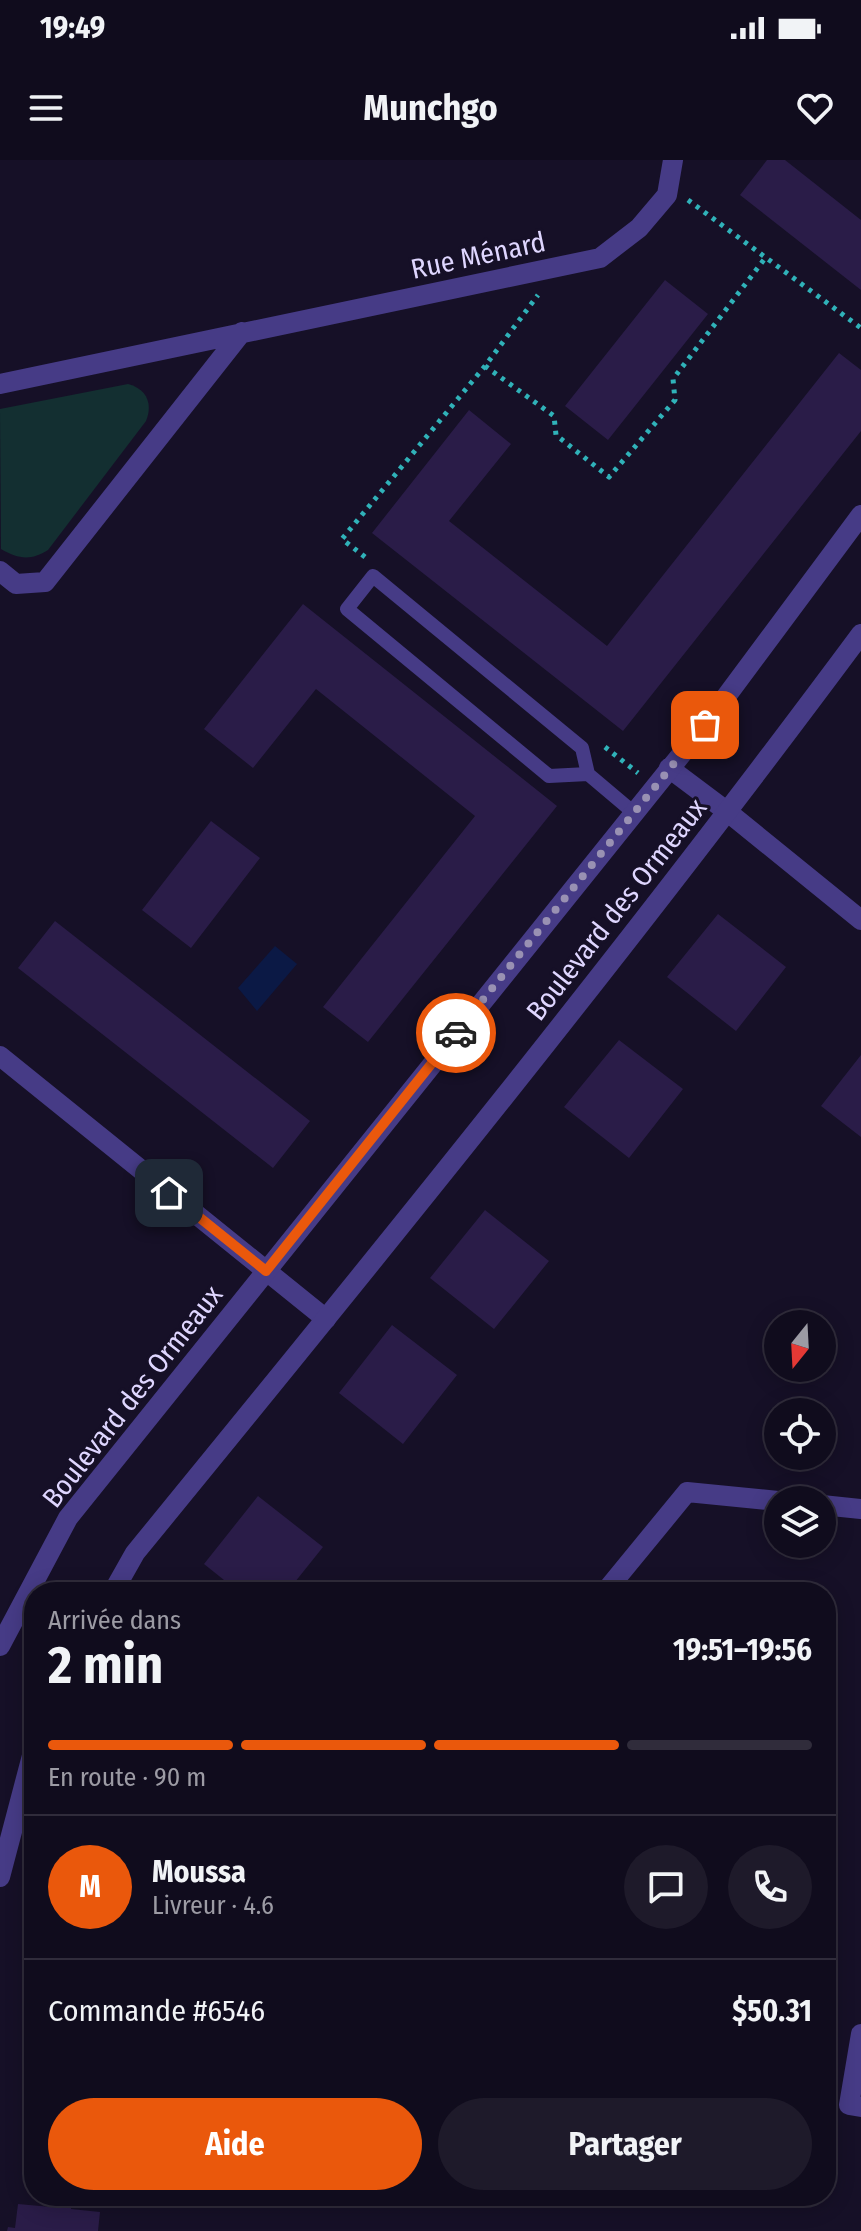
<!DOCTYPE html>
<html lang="fr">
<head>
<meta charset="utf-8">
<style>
  body { margin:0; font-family:"Fira Sans Condensed",sans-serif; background:#1e1a2a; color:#f1f3f6; height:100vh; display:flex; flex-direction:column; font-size:30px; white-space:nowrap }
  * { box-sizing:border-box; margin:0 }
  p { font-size:26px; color:#9c9ba4 }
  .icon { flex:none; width:44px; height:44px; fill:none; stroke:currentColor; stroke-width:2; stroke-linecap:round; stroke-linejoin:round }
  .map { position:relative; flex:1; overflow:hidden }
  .panel { position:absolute; left:24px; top:1422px; width:812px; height:624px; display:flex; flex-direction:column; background:#100c1d; border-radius:32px; box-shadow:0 4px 20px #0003,0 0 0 2px #302c3b }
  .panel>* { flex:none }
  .needle { width:52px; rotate:198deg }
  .controls { position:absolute; left:764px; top:1150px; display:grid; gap:16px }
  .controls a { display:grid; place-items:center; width:72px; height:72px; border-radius:50%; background:#100c1d; box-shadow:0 4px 20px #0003,0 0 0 2px #302c3b; font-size:40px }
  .pin { position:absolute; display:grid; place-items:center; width:68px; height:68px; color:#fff; margin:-34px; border-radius:16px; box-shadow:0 4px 12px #0006 }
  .courier { position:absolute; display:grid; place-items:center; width:80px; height:80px; margin:-40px; border:6px solid #ea580c; border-radius:50%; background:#fff; color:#222; box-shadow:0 2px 10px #0007 }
  .head em { font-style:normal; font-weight:700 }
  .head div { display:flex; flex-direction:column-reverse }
  .head { display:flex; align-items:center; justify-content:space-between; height:136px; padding:0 24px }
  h1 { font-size:52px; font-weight:700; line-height:60px }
  .bar { display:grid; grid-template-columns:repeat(4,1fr); gap:12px 8px; align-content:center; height:96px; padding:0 24px }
  .bar i { height:10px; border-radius:6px; background:#302c3b }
  .bar .selected { background:#ea580c }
  .bar p { grid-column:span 4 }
  .line { display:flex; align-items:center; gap:20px; padding:0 24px; border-top:2px solid #302c3b }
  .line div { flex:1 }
  .round { display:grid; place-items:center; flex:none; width:84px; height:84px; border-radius:42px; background:#1e1a2a }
  .primary-button { display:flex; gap:16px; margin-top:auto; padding:16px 24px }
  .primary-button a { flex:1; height:92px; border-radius:48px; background:#ea580c; color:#fff; font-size:32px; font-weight:700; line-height:92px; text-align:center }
  .primary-button a+a { background:#1e1a2a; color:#f1f3f6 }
  .status { display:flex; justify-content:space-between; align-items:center; height:56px; padding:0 40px; background:#100c1d; direction:ltr }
  .status svg { height:22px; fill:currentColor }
  header { display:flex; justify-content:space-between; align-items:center; height:104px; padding:0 24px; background:#100c1d; font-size:36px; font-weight:700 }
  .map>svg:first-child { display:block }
  .green { fill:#132f31 }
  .water { fill:#0b1945 }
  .building { fill:#2a1c48 }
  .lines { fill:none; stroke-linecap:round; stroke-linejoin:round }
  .path { stroke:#30b2b9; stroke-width:5; stroke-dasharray:4 6; stroke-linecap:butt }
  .service { stroke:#463b86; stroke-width:14 }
  .minor { stroke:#463b86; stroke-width:20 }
  .tertiary { stroke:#463b86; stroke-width:20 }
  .done { stroke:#9991b3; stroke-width:8; stroke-dasharray:0 14.4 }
  .route { stroke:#ea580c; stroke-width:10 }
  .labels { text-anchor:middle; stroke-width:6; stroke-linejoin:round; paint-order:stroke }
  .street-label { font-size:28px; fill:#dfd6ff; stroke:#161027 }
</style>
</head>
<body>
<div class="status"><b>19:49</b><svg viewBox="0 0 49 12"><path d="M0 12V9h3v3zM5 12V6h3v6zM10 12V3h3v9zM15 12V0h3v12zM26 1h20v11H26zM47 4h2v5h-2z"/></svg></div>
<header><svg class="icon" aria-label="menu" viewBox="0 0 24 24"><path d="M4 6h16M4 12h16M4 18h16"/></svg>Munchgo<svg class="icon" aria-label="heart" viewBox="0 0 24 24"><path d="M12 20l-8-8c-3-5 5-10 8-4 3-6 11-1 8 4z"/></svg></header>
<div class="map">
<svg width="861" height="2071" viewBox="0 0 861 2071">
  <rect width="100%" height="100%" fill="#161027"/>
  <path class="green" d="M128,224C147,229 153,244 146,261L48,390C31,401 18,399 1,389L0,249Z"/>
  <path class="water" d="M275,786L297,804L257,851L238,828Z"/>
  <path class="building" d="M767,0H785L861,60V130L740,35Z
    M665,120L708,154L608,280L565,246Z
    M839,193L861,210V271L623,571L372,373L469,250L511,284L449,361L607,486Z
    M303,444L557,646L368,882L323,847L475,656L316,529L253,608L204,569Z
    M211,661L260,698L191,788L142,750Z
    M718,754L786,807L736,871L667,817Z
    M55,761L310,961L273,1008L18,808Z
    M619,880L683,929L629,998L564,947Z
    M861,895V977L821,946Z
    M485,1050L549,1101L494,1169L430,1118Z
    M392,1165L457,1215L403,1284L339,1233Z
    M258,1336L323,1387L287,1432H239L204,1404Z
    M52,2039L71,2042V2049L100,2052L98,2071H7L8,2067L15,2068L18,2044L51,2047Z"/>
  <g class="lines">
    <path class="path" d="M688,40L861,168
      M485,206L554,256L556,275L609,317L675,240L673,219L766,97
      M365,397L342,379L485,206L538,135
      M605,587L638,613"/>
    <path class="service" d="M588,614L549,616L347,449L373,416L582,588L588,614L633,652"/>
    <path class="minor" d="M0,224L600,98L639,68L667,35L673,0
      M0,411L16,424L45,422L242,172
      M669,608L729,653L861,760
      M0,896L326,1159
      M822,1345L861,1349
      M605,1432L687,1332L778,1341
      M861,1874L849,1945L861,1947"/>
    <path class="tertiary" d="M113,1432L135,1393C382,1091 628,788 861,474
      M0,1486L68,1358L705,565L861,355
      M0,1717L34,1588"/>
  </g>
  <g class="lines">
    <path class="done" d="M456,873L705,565"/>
    <path class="route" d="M169,1033L266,1111L456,873"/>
  </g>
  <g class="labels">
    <g class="street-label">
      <text transform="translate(478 95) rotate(-12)" y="10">Rue Ménard</text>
      <text transform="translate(616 749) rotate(-52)" y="10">Boulevard des Ormeaux</text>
      <text transform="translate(132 1236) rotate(-52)" y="10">Boulevard des Ormeaux</text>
    </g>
  </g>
</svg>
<div class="controls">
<a><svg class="needle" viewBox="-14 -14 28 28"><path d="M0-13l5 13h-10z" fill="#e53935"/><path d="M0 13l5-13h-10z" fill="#9c9ba4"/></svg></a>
<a><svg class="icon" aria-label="locate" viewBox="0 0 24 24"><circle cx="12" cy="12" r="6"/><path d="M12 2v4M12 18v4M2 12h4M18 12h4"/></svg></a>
<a><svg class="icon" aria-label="layers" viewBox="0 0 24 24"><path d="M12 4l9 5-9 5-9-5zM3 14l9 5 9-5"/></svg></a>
</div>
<div class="pin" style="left:705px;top:565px;background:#ea580c"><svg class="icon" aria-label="bag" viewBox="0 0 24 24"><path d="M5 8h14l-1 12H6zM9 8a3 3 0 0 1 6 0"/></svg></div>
<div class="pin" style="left:169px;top:1033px;background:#1f2937"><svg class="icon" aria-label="home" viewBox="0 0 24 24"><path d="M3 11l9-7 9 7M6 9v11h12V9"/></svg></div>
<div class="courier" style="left:456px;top:873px"><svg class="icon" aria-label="car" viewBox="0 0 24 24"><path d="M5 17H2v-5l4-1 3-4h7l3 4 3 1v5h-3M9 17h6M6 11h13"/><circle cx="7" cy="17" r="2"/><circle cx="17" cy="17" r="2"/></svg></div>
<section class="panel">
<div class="head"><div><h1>2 min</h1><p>Arrivée dans</p></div><em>19:51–19:56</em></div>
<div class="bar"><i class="selected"></i><i class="selected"></i><i class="selected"></i><i></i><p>En route · 90 m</p></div>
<div class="line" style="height:144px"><b class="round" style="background:#ea580c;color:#fff">M</b><div><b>Moussa</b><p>Livreur · 4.6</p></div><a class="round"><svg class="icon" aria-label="chat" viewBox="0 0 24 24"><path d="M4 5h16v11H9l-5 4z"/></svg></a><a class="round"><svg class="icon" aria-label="phone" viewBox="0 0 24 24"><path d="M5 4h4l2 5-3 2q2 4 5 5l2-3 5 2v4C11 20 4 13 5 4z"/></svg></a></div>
<div class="line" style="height:104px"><div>Commande #6546</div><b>$50.31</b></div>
<div class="primary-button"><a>Aide</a><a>Partager</a></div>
</section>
</div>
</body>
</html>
